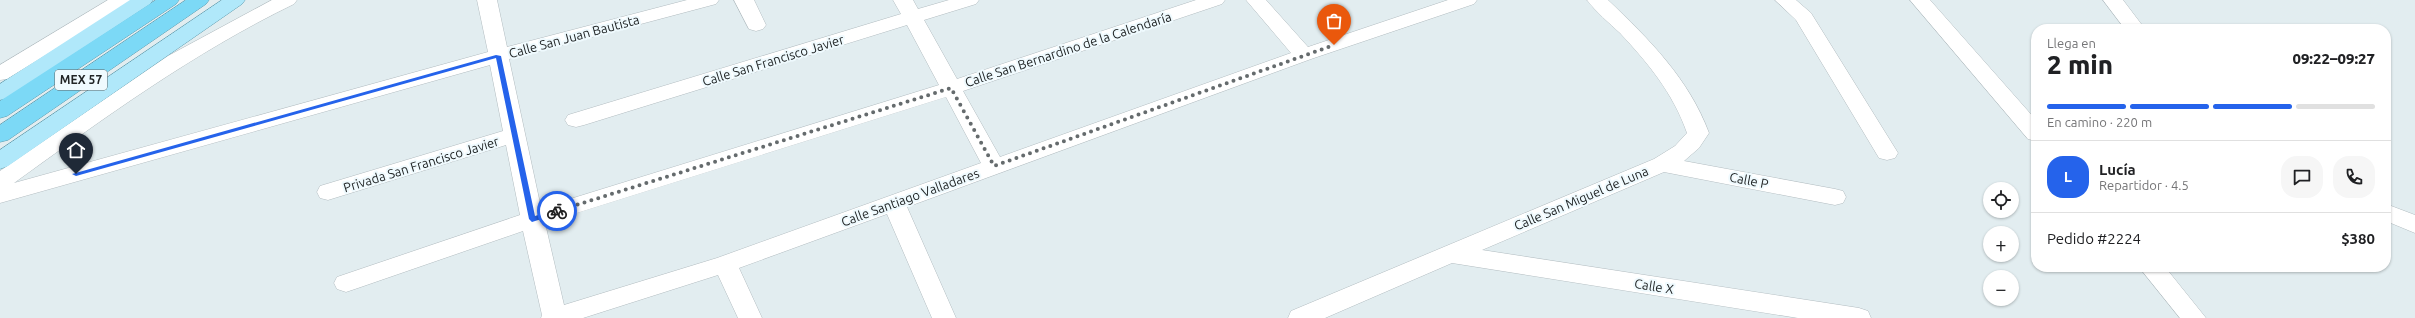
<!DOCTYPE html>
<html lang="es">
<head>
<meta charset="utf-8">
<style>
  body { margin:0; font-family:Ubuntu,sans-serif; background:#f6f6f6; color:#202124; height:100vh; display:flex; flex-direction:column; font-size:15px; white-space:nowrap }
  * { box-sizing:border-box; margin:0 }
  p { font-size:13px; color:#757577 }
  .icon { flex:none; width:22px; height:22px; fill:none; stroke:currentColor; stroke-width:2; stroke-linecap:round; stroke-linejoin:round }
  .map { position:relative; flex:1; overflow:hidden }
  .drawer { position:absolute; left:2031px; top:24px; width:360px; height:248px; display:flex; flex-direction:column; background:#fff; border-radius:16px; box-shadow:0 1px 3px #0004 }
  .drawer>* { flex:none }
  .tools { position:absolute; left:1983px; top:182px; display:grid; gap:8px }
  .tools a { display:grid; place-items:center; width:36px; height:36px; border-radius:50%; background:#fff; box-shadow:0 1px 3px #0004; font-size:20px }
  .pin { position:absolute; display:grid; place-items:center; width:34px; height:34px; color:#fff; margin:-41px -17px; border-radius:50% 50% 50% 0; rotate:-45deg; box-shadow:0 0 4px #0007 }
  .pin .icon { rotate:45deg }
  .courier { position:absolute; display:grid; place-items:center; width:40px; height:40px; margin:-20px; border:3px solid #2563eb; border-radius:50%; background:#fff; color:#222; box-shadow:0 1px 5px #0007 }
  .head em { font-style:normal; font-weight:800 }
  .head div { display:flex; flex-direction:column-reverse }
  .head { display:flex; align-items:center; justify-content:space-between; height:68px; padding:0 16px }
  h1 { font-size:26px; font-weight:800; line-height:30px }
  .bar { display:grid; grid-template-columns:repeat(4,1fr); gap:6px 4px; align-content:center; height:48px; padding:0 16px }
  .bar i { height:5px; border-radius:3px; background:#e0e0e0 }
  .bar .on { background:#2563eb }
  .bar p { grid-column:span 4 }
  .line { display:flex; align-items:center; gap:10px; padding:0 16px; border-top:1px solid #e0e0e0 }
  .line div { flex:1 }
  .round { display:grid; place-items:center; flex:none; width:42px; height:42px; border-radius:16px; background:#f6f6f6 }
  .map>svg:first-child { display:block }
  .lines { fill:none; stroke-linecap:round; stroke-linejoin:round }
  .minor-casing { stroke:#b2bcc0; stroke-width:1 }
  .major-casing { stroke:#5c9aad; stroke-width:1 }
  .highway-casing { stroke:#5c9aad; stroke-width:1 }
  .minor { fill:#fff; fill-rule:evenodd }
  .major { fill:#b0e8fa; fill-rule:evenodd }
  .highway { fill:#7cd9f6; fill-rule:evenodd }
  .route { fill:#2563eb }
  .done { stroke:#656b6d; stroke-width:4; stroke-dasharray:0 7.2 }
  .labels { text-anchor:middle; stroke-width:4; stroke-linejoin:round; paint-order:stroke }
  .shield { fill:#effafe; stroke:#5f6567; stroke-width:1 }
  .shield-label { font-size:12px; font-weight:bold; fill:#212526 }
  .street-label { font-size:13px; fill:#212526; stroke:#effafe }
</style>
</head>
<body>
<div class="map">
<svg width="2415" height="318" viewBox="0 0 2415 318">
  <rect width="100%" height="100%" fill="#e2edf0"/>
  <g class="lines">
    <defs>
      <path id="minor" d="M108,0H131L128,4L7,79L0,80V65Z
        M272,0H297L294,4C193,53 104,118 14,183L488,52L477,0H497L507,47L687,0H719L716,4L509,59L541,208L939,85L907,25L584,125L576,127L568,125L565,120L568,115L901,14L893,0H913L918,9L949,0H979L976,4L924,20L957,79L1196,0H1225L1222,4L963,91L1000,157L1291,53L1246,0H1266L1308,47L1448,0H1477L1474,4L1311,59L907,207L956,318H932L887,214L739,268L762,318H738L718,275L583,318H541L542,315L523,231L355,289L346,292L337,289L334,283L337,277L520,215L506,145L328,200L320,198L317,192L320,186L503,131L490,65L0,203V171L168,56ZM946,97L981,163L717,258L564,305L545,223Z
        M734,0H754L766,25L763,29L756,31L749,29Z
        M1587,0H1608C1649,39 1689,79 1709,133L1699,148L1684,161L1835,189L1843,191L1846,197L1843,203L1835,205L1664,172L1482,250L1859,308L1868,311L1871,318H1798L1452,263L1325,318H1288L1291,311L1654,159L1675,146L1687,133C1673,93 1648,63 1620,33C1609,23 1596,12 1587,0Z
        M1775,0H1796L1811,13L1898,153L1895,158L1887,160L1879,158L1796,20Z
        M1910,0H1930L2036,120V141L2028,139Z
        M2103,0H2123L2145,29H2125Z
        M2386,204L2415,215V233L2386,221Z
        M2139,267H2165L2206,318H2180Z"/>
      <path id="major" d="M130,0H153L150,4L7,98L0,100V84Z
        M222,0H245L242,4L8,166L0,169V150Z"/>
      <path id="highway" d="M156,0H179L176,4L7,116L0,118V101Z
        M186,0H209L206,4L8,140L0,142V125Z"/>
    </defs>
    <use href="#minor" class="minor-casing"/>
    <use href="#major" class="major-casing"/>
    <use href="#highway" class="highway-casing"/>
    <use href="#minor" class="minor"/>
    <use href="#major" class="major"/>
    <use href="#highway" class="highway"/>
  </g>
  <path class="route" d="M496,55L501,56L535,216L557,209L561,211L560,213L532,222L529,219L496,58L76,176L72,174Z"/>
  <g class="lines">
    <path class="done" d="M557,211L951,88L994,166L1334,45"/>
  </g>
  <g class="labels">
    <rect class="shield" x="55" y="70" width="52" height="20" rx="3"/>
    <g class="shield-label">
      <text x="81" y="84">MEX 57</text>
    </g>
    <g class="street-label">
      <text transform="translate(574 36) rotate(-15)" y="5">Calle San Juan Bautista</text>
      <text transform="translate(1068 49) rotate(-18)" y="5">Calle San Bernardino de la Calendaría</text>
      <text transform="translate(773 60) rotate(-17)" y="5">Calle San Francisco Javier</text>
      <text transform="translate(421 164) rotate(-17)" y="5">Privada San Francisco Javier</text>
      <text transform="translate(1749 180) rotate(11)" y="5">Calle P</text>
      <text transform="translate(910 197) rotate(-20)" y="5">Calle Santiago Valladares</text>
      <text transform="translate(1581 198) rotate(-23)" y="5">Calle San Miguel de Luna</text>
      <text transform="translate(1654 286) rotate(9)" y="5">Calle X</text>
    </g>
  </g>
</svg>
<div class="tools">
<a><svg class="icon" aria-label="locate" viewBox="0 0 24 24"><circle cx="12" cy="12" r="6"/><path d="M12 2v4M12 18v4M2 12h4M18 12h4"/></svg></a>
<a>+</a>
<a>−</a>
</div>
<div class="pin" style="left:1334px;top:45px;background:#ea580c"><svg class="icon" aria-label="bag" viewBox="0 0 24 24"><path d="M5 8h14l-1 12H6zM9 8a3 3 0 0 1 6 0"/></svg></div>
<div class="pin" style="left:76px;top:174px;background:#1f2937"><svg class="icon" aria-label="home" viewBox="0 0 24 24"><path d="M3 11l9-7 9 7M6 9v11h12V9"/></svg></div>
<div class="courier" style="left:557px;top:211px"><svg class="icon" aria-label="bike" viewBox="0 0 24 24"><circle cx="6" cy="16" r="4"/><circle cx="18" cy="16" r="4"/><path d="M6 16l4-8h5l3 8M10 8l3 8H6M13 5h3"/></svg></div>
<section class="drawer">
<div class="head"><div><h1>2 min</h1><p>Llega en</p></div><em>09:22–09:27</em></div>
<div class="bar"><i class="on"></i><i class="on"></i><i class="on"></i><i></i><p>En camino · 220 m</p></div>
<div class="line" style="height:72px"><b class="round" style="background:#2563eb;color:#fff">L</b><div><b>Lucía</b><p>Repartidor · 4.5</p></div><a class="round"><svg class="icon" aria-label="chat" viewBox="0 0 24 24"><path d="M4 5h16v11H9l-5 4z"/></svg></a><a class="round"><svg class="icon" aria-label="phone" viewBox="0 0 24 24"><path d="M5 4h4l2 5-3 2q2 4 5 5l2-3 5 2v4C11 20 4 13 5 4z"/></svg></a></div>
<div class="line" style="height:52px"><div>Pedido #2224</div><b>$380</b></div>
</section>
</div>
</body>
</html>
